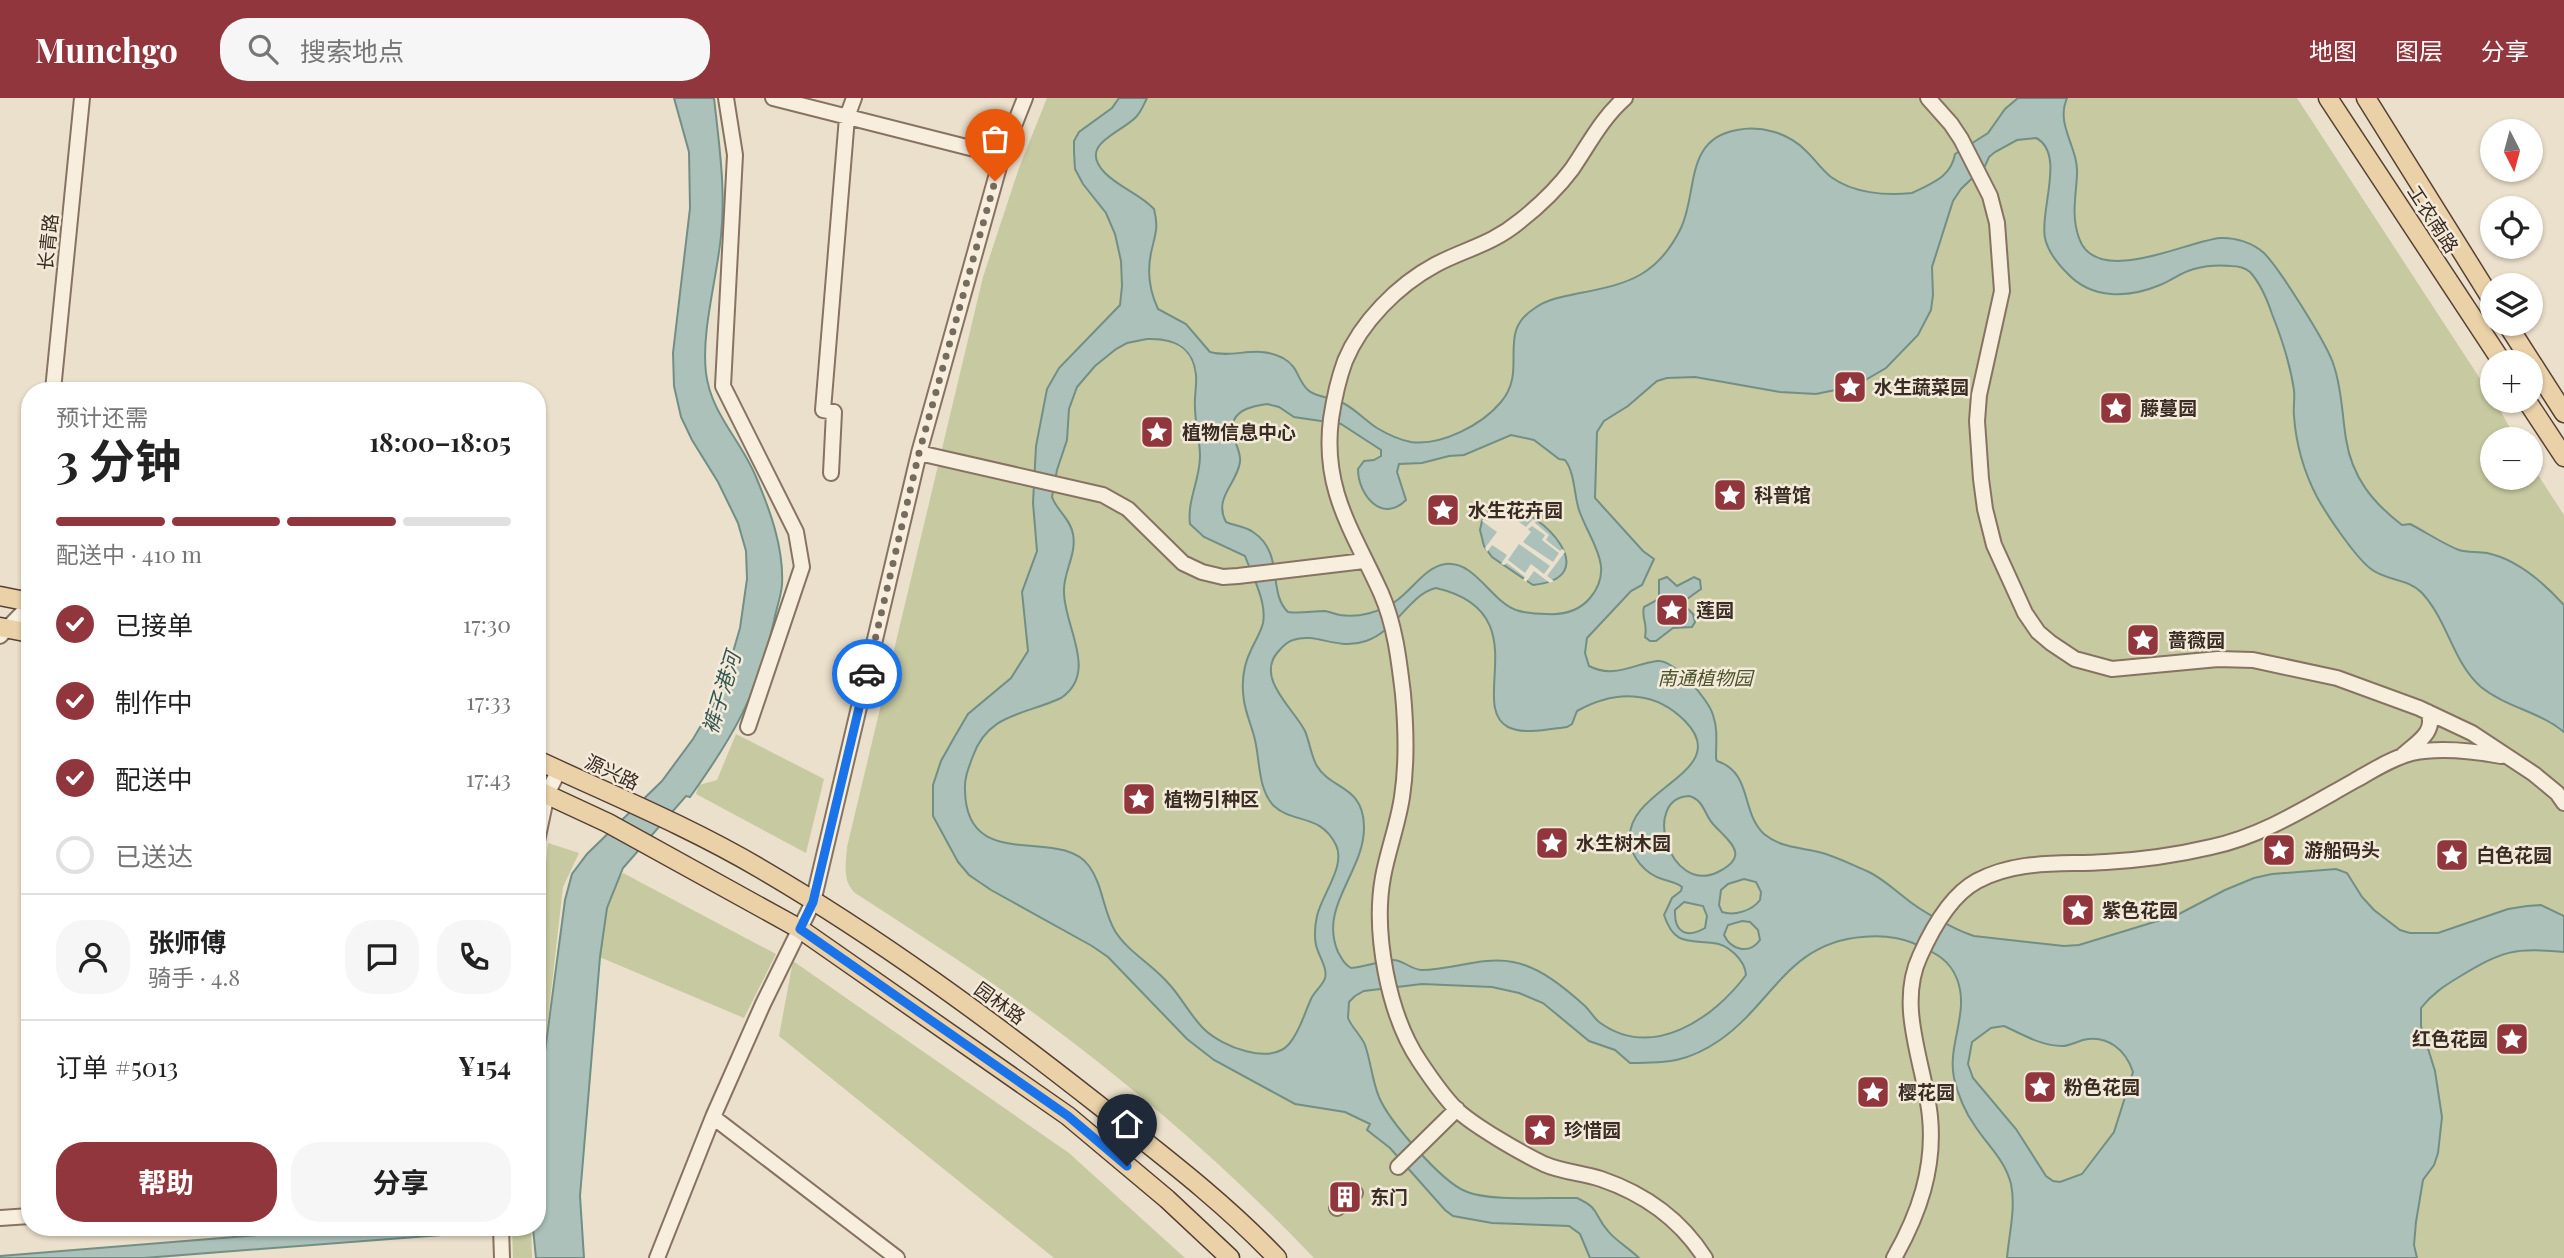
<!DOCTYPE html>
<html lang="zh">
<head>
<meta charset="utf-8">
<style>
  body { margin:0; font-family:"Playfair Display","Noto Sans SC",serif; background:#f6f6f6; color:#222; height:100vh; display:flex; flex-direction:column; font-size:26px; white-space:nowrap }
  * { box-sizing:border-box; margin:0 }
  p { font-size:23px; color:#767676 }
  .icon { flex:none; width:38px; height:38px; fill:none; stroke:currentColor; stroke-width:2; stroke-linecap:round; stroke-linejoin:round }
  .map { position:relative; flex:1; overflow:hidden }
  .panel { position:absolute; left:21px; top:284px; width:525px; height:854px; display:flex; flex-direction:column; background:#fff; border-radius:28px; box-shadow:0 2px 5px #0004 }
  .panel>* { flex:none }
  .needle { width:46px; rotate:174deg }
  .fabs { position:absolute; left:2480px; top:21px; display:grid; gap:14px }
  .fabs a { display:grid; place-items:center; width:63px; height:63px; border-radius:50%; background:#fff; box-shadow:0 2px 5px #0004; font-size:35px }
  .pin { position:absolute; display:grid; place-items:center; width:60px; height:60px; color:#fff; margin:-72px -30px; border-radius:50% 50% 50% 0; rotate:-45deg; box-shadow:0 0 7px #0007 }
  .pin .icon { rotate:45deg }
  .courier { position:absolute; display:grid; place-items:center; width:70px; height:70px; margin:-35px; border:5px solid #1a73e8; border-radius:50%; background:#fff; color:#222; box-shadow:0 2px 9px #0007 }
  .headline em { font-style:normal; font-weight:700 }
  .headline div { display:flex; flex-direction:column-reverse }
  .headline { display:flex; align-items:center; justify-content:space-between; height:119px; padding:0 35px }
  h1 { font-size:46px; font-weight:700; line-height:52px }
  .bar { display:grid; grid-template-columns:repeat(4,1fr); gap:10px 7px; align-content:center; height:84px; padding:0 35px }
  .bar i { height:9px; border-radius:5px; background:#e0e0e0 }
  .bar .on { background:#91363d }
  .bar p { grid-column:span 4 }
  .line { display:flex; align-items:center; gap:18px; padding:0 35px; border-top:2px solid #e0e0e0 }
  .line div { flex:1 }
  .round { display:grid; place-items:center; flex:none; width:74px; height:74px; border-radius:28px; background:#f6f6f6 }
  ol { padding:0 35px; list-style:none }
  li { display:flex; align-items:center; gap:21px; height:77px }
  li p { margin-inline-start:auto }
  li .icon { padding:7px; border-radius:50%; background:#91363d; color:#fff; stroke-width:4 }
  li:last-child { color:#767676 }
  li i { width:38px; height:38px; border:4px solid #e0e0e0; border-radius:50% }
  .button { display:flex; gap:14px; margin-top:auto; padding:14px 35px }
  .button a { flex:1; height:80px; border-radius:28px; background:#91363d; color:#fff; font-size:28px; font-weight:700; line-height:80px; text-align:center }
  .button a+a { background:#f6f6f6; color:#222 }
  header { display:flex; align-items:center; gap:42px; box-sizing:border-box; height:98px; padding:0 35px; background:#91363d; color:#fff }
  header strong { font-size:33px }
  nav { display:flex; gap:38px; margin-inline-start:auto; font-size:24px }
  .search { width:490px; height:63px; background:#f6f6f6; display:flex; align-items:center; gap:18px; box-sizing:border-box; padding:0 24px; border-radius:28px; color:#767676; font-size:26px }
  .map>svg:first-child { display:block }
  .green { fill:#c7c9a0 }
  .water { fill:#abc1b9; stroke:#728f86; stroke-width:2; fill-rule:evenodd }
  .pier { fill:#ebe0cb; fill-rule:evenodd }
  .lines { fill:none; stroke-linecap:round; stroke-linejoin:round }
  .minor-casing { stroke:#877361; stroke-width:18 }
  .major-casing { stroke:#564134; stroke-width:21 }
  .minor { stroke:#f7eede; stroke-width:14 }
  .major { stroke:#ead1a8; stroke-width:18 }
  .done { stroke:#776b5e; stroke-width:7; stroke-dasharray:0 12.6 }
  .route { stroke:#1a73e8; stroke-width:9 }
  .labels { text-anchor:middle; stroke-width:5; stroke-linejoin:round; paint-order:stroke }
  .street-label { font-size:19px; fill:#392c23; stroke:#f3eada }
  .poi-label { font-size:19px; font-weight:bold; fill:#392c23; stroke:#f3eada; text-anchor:start }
  .park-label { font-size:19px; font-style:italic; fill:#4c542b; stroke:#f3eada }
  .water-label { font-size:21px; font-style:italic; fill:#335753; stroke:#f3eada }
</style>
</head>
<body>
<header>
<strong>Munchgo</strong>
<div class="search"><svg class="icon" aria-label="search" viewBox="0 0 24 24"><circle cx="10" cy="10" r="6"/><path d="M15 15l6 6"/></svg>搜索地点</div>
<nav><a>地图</a><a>图层</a><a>分享</a></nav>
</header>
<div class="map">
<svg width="2564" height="1160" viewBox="0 0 2564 1160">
  <rect width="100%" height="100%" fill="#ebe0cb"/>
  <path class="green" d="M1047,0H2297L2492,299V303H2495L2516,341H2492V380H2530L2531,366L2564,417V1160H1314C1218,1059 1104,963 989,883C945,853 900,824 855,795C842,783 846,765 847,749L983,179L1019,70Z
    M736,636L824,681L806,755L696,696L699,687L717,682Z
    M548,745L579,755L563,789L537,1017V847Z
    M623,775L776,856L744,920L590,855L598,805Z
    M793,863L1069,1055L1185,1160H1054L779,938Z
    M512,1129H531L532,1160H513Z"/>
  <path class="water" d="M674,0H714C719,45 726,93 721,138C717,180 701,234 706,275C711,316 741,342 756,379C770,412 784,450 782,487C781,499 776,511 774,523C758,596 733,639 690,699L686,698L623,770L607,810L600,859L580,1098L584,1160H536L533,1130L144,1160H0V1158L357,1129H537V1014L565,802L572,776L587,756L662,683L693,641L722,592L740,530L747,481L746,453L738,425L718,384L692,342L681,319L674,288L673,255L690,110L689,54Z
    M1119,0H1147C1144,6 1141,14 1136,19C1120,36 1077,46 1105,75C1120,90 1140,96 1154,111C1159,131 1155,136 1151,155C1147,174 1150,194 1158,211L1186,226L1210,254C1235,261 1256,246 1283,260C1299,269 1297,282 1308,292C1316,300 1333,299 1343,305C1355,311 1365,322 1377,330C1387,336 1400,342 1411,344C1441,348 1482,327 1501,304C1529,271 1495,235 1535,210C1547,201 1565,198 1580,195C1629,186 1658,177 1681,130C1698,94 1684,41 1737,32C1761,27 1788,35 1805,52C1814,60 1821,71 1831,79C1853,95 1885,98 1912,95C1932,85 1951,79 1955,56L1988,35L2005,11L2018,0H2067C2055,27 2079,50 2077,77C2076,98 2071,118 2079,140C2096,190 2187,143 2220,140C2235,139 2253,145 2264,155C2279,170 2328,247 2334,268C2342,292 2342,316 2346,341C2352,379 2372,404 2402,427L2410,426C2426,434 2443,446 2459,452C2468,455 2478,453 2487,455C2516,461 2544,485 2564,507V634C2540,614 2506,609 2481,589C2453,565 2448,523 2422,495C2408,480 2386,483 2371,471C2355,459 2327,417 2317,399C2304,374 2296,346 2294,318C2293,310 2295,301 2294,292C2290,265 2282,241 2272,216C2267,201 2261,186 2250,174C2244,169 2238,168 2231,168C2219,167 2205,168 2194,171C2182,174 2172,182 2160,187C2129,200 2092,202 2067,175C2058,166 2048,154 2045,140C2039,114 2066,55 2036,40L2017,42L1995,54L1989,59L1985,68L1961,91L1953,103L1932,169L1933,197L1931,212L1918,237L1886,270L1855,288L1816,296L1780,294L1695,279L1667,280L1657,283L1628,308L1604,323L1597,334L1595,400L1643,453L1654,461L1642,487L1631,493L1587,540L1585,555L1589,568C1614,581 1633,566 1657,563C1674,561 1709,602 1713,617C1718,631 1716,645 1716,660L1717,663C1753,675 1740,713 1764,736C1780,749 1796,749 1814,753C1832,756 1852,767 1869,774C1883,781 1892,790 1904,799C1919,812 1955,832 1974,838L2064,848L2079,847L2177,817L2225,792L2254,780L2272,776L2336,771L2347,775L2362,799L2374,812L2400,832L2410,835H2438L2508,811L2527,808L2541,807L2564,818V854C2514,849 2502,853 2459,879C2444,888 2432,896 2421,910V928L2435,973L2442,1019L2438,1055L2434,1067L2423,1082L2416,1124L2414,1147L2417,1160H2007C2009,1136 2016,1110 2011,1086C2005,1062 1988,1048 1975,1028C1965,1014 1958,997 1954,980C1947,947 1970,914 1957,881C1949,860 1933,854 1913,845C1896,838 1881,837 1862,839C1788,845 1773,905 1720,942C1688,964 1668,965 1630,965L1615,952L1589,943L1543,905L1519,895L1492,889L1422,886L1364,893L1355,898L1349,904L1348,920C1352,930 1361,937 1365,947C1371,964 1372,982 1379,999C1389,1023 1441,1083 1465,1093C1489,1104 1548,1099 1577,1100C1601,1111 1593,1116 1608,1133C1616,1143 1629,1150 1639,1160H1590L1580,1136L1569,1128L1492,1125L1453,1118L1445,1112L1390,1050L1367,1032L1370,1026L1345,1014L1295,1006L1214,962L1187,941L1108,859L1092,848L991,792L969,777L958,764L933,718V687L941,663L955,638L968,616L1011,580L1028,553L1022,494L1037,453L1033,405L1036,348L1047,291L1059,270L1120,207L1122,188L1121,163L1115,136L1106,115L1083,86L1075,71L1074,54V43L1079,34L1112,10ZM1147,241C1173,240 1193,248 1196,277C1197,288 1194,299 1195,309C1195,326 1200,342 1200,358C1200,382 1187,402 1190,426L1204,439L1245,458C1252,477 1267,504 1263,525C1261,534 1255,543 1251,552C1243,568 1241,584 1244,603C1246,616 1252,629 1255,642C1260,663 1258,692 1274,708C1293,726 1320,715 1336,747C1346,768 1322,796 1317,818C1315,827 1314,837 1316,847C1318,857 1328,870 1325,880C1323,887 1315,893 1312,899C1304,915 1301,932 1289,946C1270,968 1222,948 1205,932C1191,919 1182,900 1169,886C1153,867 1128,854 1115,833C1103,813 1103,787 1089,768C1060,727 966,777 965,692C964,680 969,669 973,658C988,615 1025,617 1061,600C1099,574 1064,529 1064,494C1063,474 1077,457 1073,436C1070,420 1057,413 1052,399L1057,372L1067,342L1069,311L1077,289L1095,268L1116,251L1127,245ZM1267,306L1279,309L1294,319L1341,326L1381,352V358L1374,362L1364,363L1358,371C1358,397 1382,426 1406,402L1397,374L1399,366L1422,365L1449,358L1464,357L1511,337L1534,342L1559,361L1565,362C1575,375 1574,397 1579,412C1590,444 1616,469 1590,500C1579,513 1564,517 1547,516C1537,516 1525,515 1516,512C1491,503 1475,463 1446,466C1426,468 1412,492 1396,503C1380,514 1359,520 1340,517C1335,516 1330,514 1325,513C1312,513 1301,516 1288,514C1267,494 1285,455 1253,434C1245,428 1235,428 1226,424C1213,400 1237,386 1240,364C1242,350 1227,337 1234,322C1240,310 1255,308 1267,306ZM1436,490C1539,514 1467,607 1508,629C1524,637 1550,631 1567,629L1572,626L1577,613C1597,602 1616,596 1638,599C1657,601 1672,610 1685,623C1735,674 1625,690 1630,742C1631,760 1646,776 1662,781C1670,784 1676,784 1682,789L1681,793L1672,800L1664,817C1674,847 1687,842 1713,845C1728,846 1745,862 1746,877C1713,921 1652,963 1599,924C1594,920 1590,913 1585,908C1565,890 1540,869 1513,864C1483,858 1452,872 1422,872C1411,872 1404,862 1393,862C1379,863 1365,869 1351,870C1344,866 1342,861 1338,854C1318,808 1365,774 1364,728C1363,687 1331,692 1317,668C1311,658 1310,645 1305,633C1294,611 1256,581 1277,555C1281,550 1286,544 1293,542C1317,534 1337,553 1366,543C1395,534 1411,495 1436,490ZM1689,698C1704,702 1704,716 1713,726C1728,743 1752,757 1718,774C1669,798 1641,700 1689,698ZM1744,781L1756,784L1761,794L1760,802C1752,813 1734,818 1722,814L1719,807L1721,792L1728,786ZM1684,804L1703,808L1707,818L1705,830C1686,841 1674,834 1675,812ZM1742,823L1750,824L1758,832L1760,842C1749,857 1731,852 1724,837L1728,827ZM2004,928C2022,936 2041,948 2062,948C2069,948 2076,944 2083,942C2107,936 2126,952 2133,974L2114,1034L2082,1076L2060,1084L2053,1083L2046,1078L2016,1031L1973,980L1968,966L1972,944L1991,930Z
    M1505,408C1544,413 1605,480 1533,487L1492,459L1484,448L1480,432L1482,423L1488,414Z
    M1667,479L1677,488L1694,479L1700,482L1701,491L1687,501V510L1693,516L1695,524L1692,529L1673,530L1656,543H1650L1645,539C1648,524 1641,521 1644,509L1659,501V482Z"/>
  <path class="pier" d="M1502,409L1501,411L1526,429L1533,421L1536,423L1535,425L1549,437L1546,442L1560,453L1563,451L1565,454L1547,478L1554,483L1550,485L1534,473L1526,484L1523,482L1525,479L1507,465L1504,467L1501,466L1507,457L1492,447L1487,454L1485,450L1497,434L1482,423L1483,421L1488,423L1497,411ZM1532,428L1545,437L1542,442L1559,455L1553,464L1523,444L1531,434L1528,431ZM1519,446L1550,468L1544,476L1531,466L1525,475L1508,462Z"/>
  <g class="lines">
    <defs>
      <path id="minor" d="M726,0L735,57L723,288L796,434L802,469L748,629
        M773,0L1002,58
        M1625,0C1602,20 1589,46 1572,71C1557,91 1539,108 1520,123C1491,147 1465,151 1435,167C1398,187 1361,224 1345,263C1338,282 1334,301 1331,321C1322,392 1353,433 1381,495C1395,527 1399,562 1403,596C1406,629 1407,666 1402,699C1398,726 1388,752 1383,779C1373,834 1388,917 1420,964C1430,979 1443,998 1456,1011C1474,1028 1521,1055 1544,1066C1562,1074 1583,1075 1601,1081C1645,1096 1680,1121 1705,1160
        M1928,0L1951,26L1961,41L1990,98L1997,125L2002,193L1979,297L1977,323L1981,381L1985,411L1994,447L2025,515L2038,534L2051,545L2075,561L2112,571L2218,561L2253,562L2337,580L2419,610L2472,635L2534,676L2557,695L2564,705
        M53,292L82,0
        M919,355L1103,397L1128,411L1183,465L1202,474L1223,479L1238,478L1364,463
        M831,375L834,314L823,312L847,19L854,0
        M0,538L30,507
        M2403,657C2416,645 2437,634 2428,614
        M537,743L547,696L559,672
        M713,1019L897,1160
        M1398,1069L1457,1011
        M1337,1110L1355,1095
        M0,1120L30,1118
        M501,1129L502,1160
        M657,1160L713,1019L763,906L813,804L919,355L1002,58L1025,0
        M1894,1160C1919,1116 1935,1070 1930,1019C1925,967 1896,909 1920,858C1932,831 1951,797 1977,783C2018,761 2062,767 2106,764C2141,762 2177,757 2211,749C2263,738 2309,708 2354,683C2372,673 2392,660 2412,655C2440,649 2473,653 2501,658"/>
      <path id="major" d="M2328,0L2502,264
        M2366,0L2492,202
        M2507,226L2564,315
        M2527,303L2564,359
        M0,498L30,504
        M0,529L30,535
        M537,662C612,697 690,729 761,771C879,840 989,921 1096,1005C1159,1055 1222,1102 1277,1160
        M537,692L608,725L800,831L1068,1018L1167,1101L1230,1160"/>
    </defs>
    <use href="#minor" class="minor-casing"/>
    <use href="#major" class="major-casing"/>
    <use href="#minor" class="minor"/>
    <use href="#major" class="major"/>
  </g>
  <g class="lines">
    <path class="done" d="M867,576L919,355L995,83"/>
    <path class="route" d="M867,576L813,804L800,831L1068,1018L1127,1068"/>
  </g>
  <defs>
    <symbol id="sight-square" viewBox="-11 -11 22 22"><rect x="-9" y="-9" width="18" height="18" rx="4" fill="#91363d" stroke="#f3eada"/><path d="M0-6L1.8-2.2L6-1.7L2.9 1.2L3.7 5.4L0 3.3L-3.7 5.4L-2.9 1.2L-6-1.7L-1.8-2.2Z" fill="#fff"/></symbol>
    <symbol id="building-square" viewBox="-11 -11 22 22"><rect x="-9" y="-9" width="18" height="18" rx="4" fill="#91363d" stroke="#f3eada"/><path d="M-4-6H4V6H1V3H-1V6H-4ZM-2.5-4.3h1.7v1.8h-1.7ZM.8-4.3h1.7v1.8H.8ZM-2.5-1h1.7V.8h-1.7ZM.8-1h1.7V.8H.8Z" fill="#fff"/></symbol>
  </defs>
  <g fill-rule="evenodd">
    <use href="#sight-square" x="1831" y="270" width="38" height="38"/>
    <use href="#sight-square" x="2097" y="291" width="38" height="38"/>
    <use href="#sight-square" x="1138" y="315" width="38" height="38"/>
    <use href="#sight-square" x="1711" y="378" width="38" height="38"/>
    <use href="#sight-square" x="1424" y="393" width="38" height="38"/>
    <use href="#sight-square" x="1653" y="493" width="38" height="38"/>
    <use href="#sight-square" x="2124" y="523" width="38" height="38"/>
    <use href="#sight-square" x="1120" y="682" width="38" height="38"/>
    <use href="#sight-square" x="1533" y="726" width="38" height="38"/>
    <use href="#sight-square" x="2260" y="733" width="38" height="38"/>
    <use href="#sight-square" x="2433" y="738" width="38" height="38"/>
    <use href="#sight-square" x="2059" y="793" width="38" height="38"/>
    <use href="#sight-square" x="2493" y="922" width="38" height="38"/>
    <use href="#sight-square" x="2021" y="970" width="38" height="38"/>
    <use href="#sight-square" x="1854" y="975" width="38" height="38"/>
    <use href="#sight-square" x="1521" y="1013" width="38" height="38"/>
    <use href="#building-square" x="1326" y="1080" width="38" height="38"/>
  </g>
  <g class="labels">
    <g class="street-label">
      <text transform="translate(2433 121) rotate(57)" y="7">工农南路</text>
      <text transform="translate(48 144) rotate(-84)" y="7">长青路</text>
      <text transform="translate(612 674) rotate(25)" y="7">源兴路</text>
      <text transform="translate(1000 905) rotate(36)" y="7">园林路</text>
    </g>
    <g class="poi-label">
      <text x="1874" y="296">水生蔬菜园</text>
      <text x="2140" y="317">藤蔓园</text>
      <text x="1182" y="341">植物信息中心</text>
      <text x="1754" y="404">科普馆</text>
      <text x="1468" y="419">水生花卉园</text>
      <text x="1696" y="519">莲园</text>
      <text x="2168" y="549">蔷薇园</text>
      <text x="1164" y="708">植物引种区</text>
      <text x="1576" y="752">水生树木园</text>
      <text x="2304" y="759">游船码头</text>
      <text x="2476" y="764">白色花园</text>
      <text x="2102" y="819">紫色花园</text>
      <text x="2488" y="948" text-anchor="end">红色花园</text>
      <text x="2064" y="996">粉色花园</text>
      <text x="1898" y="1001">樱花园</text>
      <text x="1564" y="1039">珍惜园</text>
      <text x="1370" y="1106">东门</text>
    </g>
    <g class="park-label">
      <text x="1705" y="587">南通植物园</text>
    </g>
    <g class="water-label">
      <text transform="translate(722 595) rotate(-73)" y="7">裤子港河</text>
    </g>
  </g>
</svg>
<div class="fabs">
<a><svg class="needle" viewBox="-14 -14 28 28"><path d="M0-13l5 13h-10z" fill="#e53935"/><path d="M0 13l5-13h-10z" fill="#767676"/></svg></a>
<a><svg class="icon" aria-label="locate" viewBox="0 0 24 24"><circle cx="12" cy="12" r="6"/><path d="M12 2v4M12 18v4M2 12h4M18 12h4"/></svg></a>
<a><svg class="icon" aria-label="layers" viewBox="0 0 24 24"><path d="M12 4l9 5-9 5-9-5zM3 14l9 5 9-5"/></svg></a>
<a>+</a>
<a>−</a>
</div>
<div class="pin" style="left:995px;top:83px;background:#ea580c"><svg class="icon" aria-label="bag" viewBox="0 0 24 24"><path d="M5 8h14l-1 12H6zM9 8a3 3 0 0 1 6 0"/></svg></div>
<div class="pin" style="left:1127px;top:1068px;background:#1f2937"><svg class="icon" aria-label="home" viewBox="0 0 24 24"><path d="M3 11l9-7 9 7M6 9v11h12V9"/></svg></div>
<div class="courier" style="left:867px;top:576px"><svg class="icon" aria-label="car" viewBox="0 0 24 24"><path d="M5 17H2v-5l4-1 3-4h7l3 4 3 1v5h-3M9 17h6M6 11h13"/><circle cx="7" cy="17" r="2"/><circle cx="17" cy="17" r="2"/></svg></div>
<section class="panel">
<div class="headline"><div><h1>3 分钟</h1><p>预计还需</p></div><em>18:00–18:05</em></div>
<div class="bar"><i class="on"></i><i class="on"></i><i class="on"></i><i></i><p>配送中 · 410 m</p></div>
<ol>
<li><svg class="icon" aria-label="check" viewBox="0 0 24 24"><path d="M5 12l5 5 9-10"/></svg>已接单<p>17:30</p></li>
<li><svg class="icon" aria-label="check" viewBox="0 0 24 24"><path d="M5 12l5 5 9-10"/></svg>制作中<p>17:33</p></li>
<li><svg class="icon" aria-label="check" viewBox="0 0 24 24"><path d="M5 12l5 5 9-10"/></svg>配送中<p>17:43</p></li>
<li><i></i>已送达</li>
</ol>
<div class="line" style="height:126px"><a class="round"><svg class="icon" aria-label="person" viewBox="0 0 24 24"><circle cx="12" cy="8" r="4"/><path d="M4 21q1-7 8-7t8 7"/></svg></a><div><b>张师傅</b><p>骑手 · 4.8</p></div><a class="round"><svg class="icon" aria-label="chat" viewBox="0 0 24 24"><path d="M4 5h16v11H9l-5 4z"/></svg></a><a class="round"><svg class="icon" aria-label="phone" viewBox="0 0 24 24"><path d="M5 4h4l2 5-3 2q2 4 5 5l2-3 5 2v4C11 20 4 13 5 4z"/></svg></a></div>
<div class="line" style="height:91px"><div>订单 #5013</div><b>¥154</b></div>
<div class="button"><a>帮助</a><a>分享</a></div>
</section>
</div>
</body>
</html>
